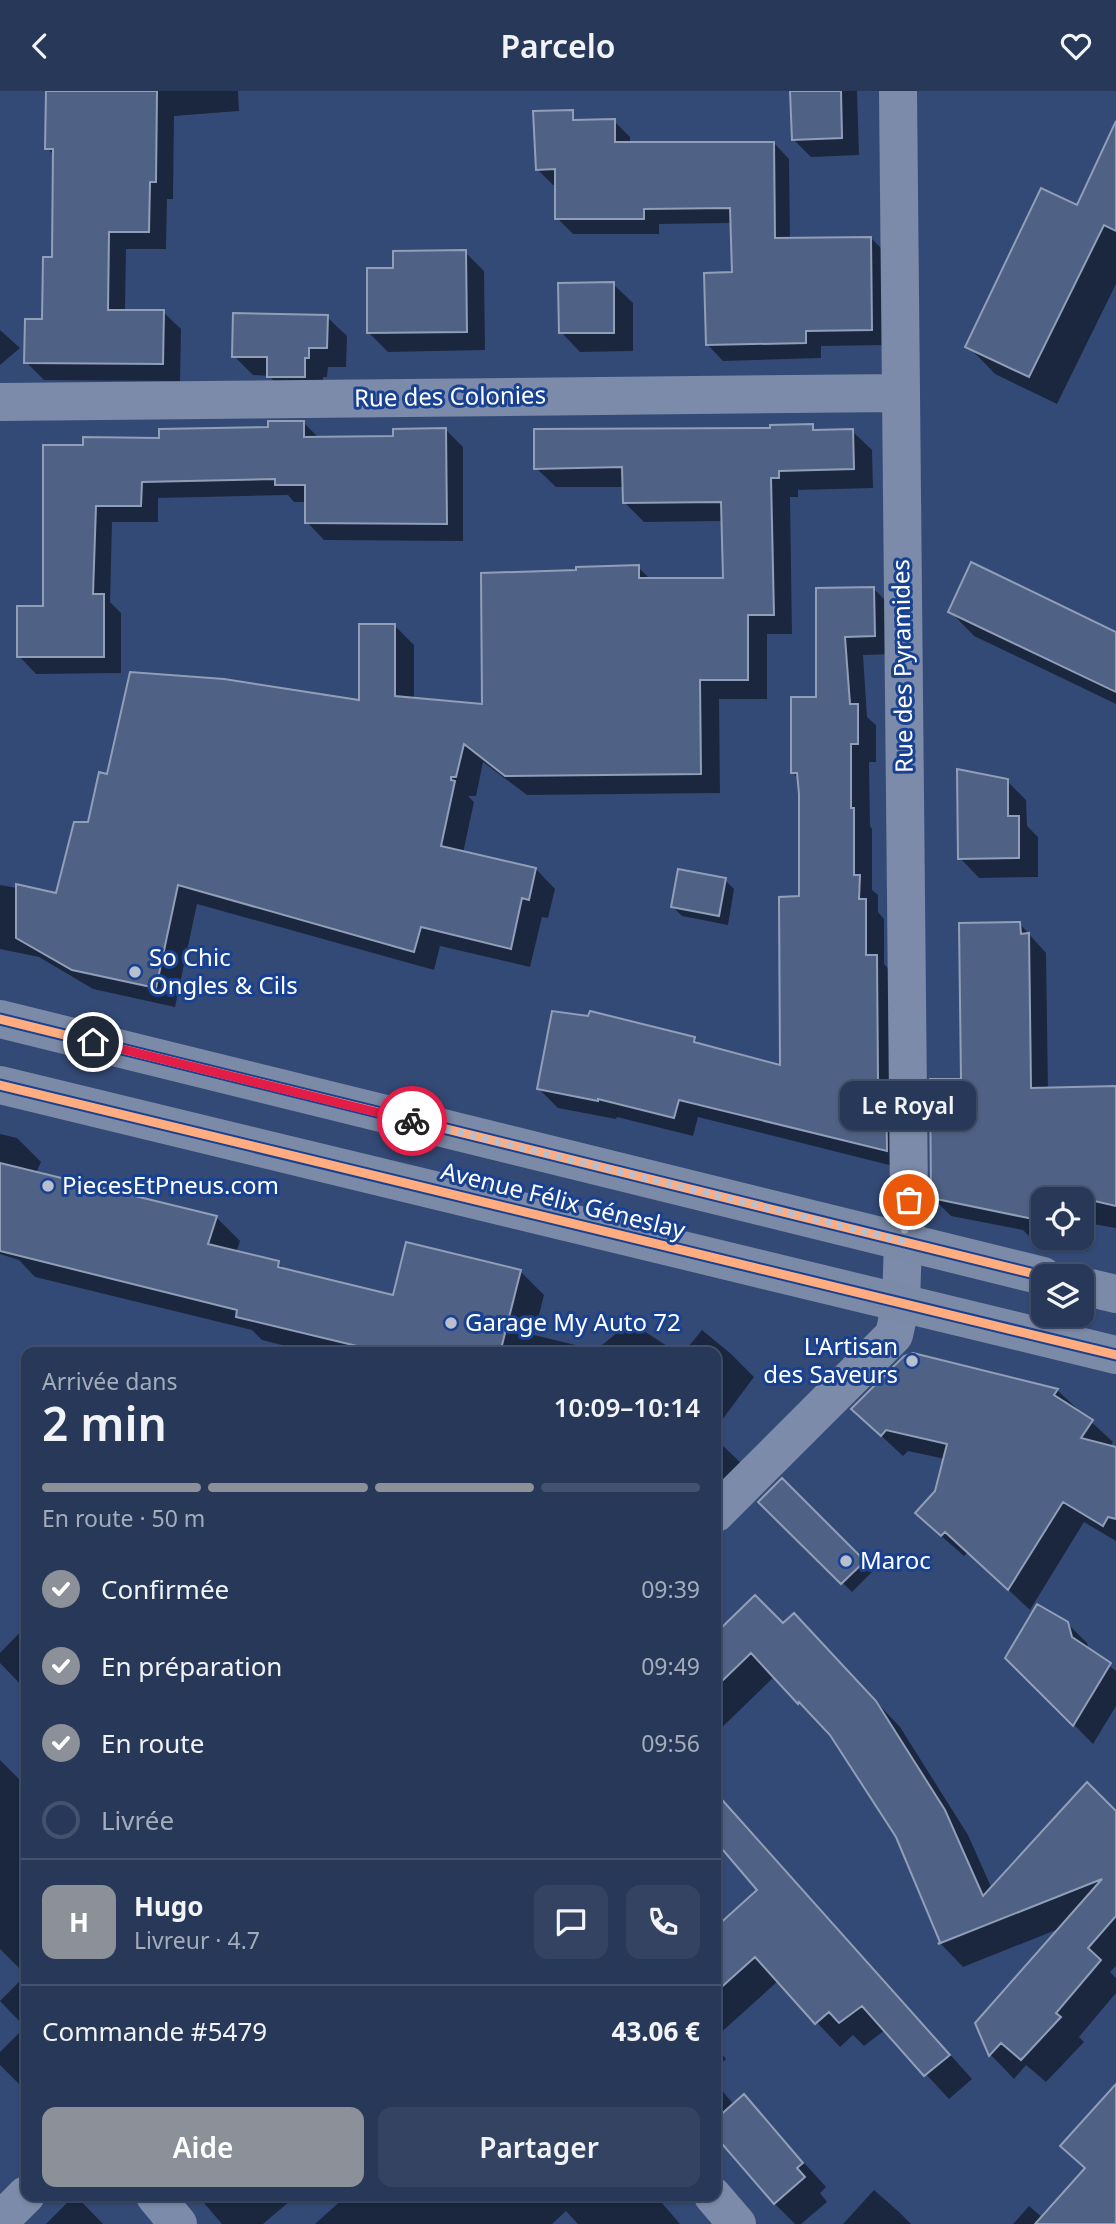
<!DOCTYPE html>
<html lang="fr">
<head>
<meta charset="utf-8">
<style>
  body { margin:0; font-family:"Noto Sans",sans-serif; background:#334361; color:#f1f3f6; height:100vh; display:flex; flex-direction:column; font-size:26px; white-space:nowrap }
  * { box-sizing:border-box; margin:0 }
  p { font-size:23px; color:#a4acba }
  .icon { flex:none; width:38px; height:38px; fill:none; stroke:currentColor; stroke-width:2; stroke-linecap:round; stroke-linejoin:round }
  .map { position:relative; flex:1; overflow:hidden }
  .side { position:absolute; left:21px; top:1256px; width:700px; height:854px; display:flex; flex-direction:column; background:#273858; border-radius:14px; box-shadow:0 2px 5px #0004,0 0 0 2px #43526e }
  .side>* { flex:none }
  .buttons { position:absolute; left:1031px; top:1096px; display:grid; gap:14px }
  .buttons a { display:grid; place-items:center; width:63px; height:63px; border-radius:14px; background:#273858; box-shadow:0 2px 5px #0004,0 0 0 2px #43526e; font-size:35px }
  .pin { position:absolute; display:grid; place-items:center; width:60px; height:60px; color:#fff; margin:-30px; border:4px solid #fff; border-radius:50%; box-shadow:0 2px 7px #0007 }
  .courier { position:absolute; display:grid; place-items:center; width:70px; height:70px; margin:-35px; border:5px solid #e11d48; border-radius:50%; background:#fff; color:#222; box-shadow:0 2px 9px #0007 }
  .bubble { position:absolute; height:49px; border-radius:14px; background:#273858; box-shadow:0 2px 5px #0004,0 0 0 2px #43526e; font-size:23px; font-weight:600; line-height:49px; text-align:center }
  .summary em { font-style:normal; font-weight:600 }
  .summary div { display:flex; flex-direction:column-reverse }
  .summary { display:flex; align-items:center; justify-content:space-between; height:119px; padding:0 21px }
  h1 { font-size:46px; font-weight:600; line-height:52px }
  .bar { display:grid; grid-template-columns:repeat(4,1fr); gap:10px 7px; align-content:center; height:84px; padding:0 21px }
  .bar i { height:9px; border-radius:5px; background:#43526e }
  .bar .on { background:#8c9099 }
  .bar p { grid-column:span 4 }
  .line { display:flex; align-items:center; gap:18px; padding:0 21px; border-top:2px solid #43526e }
  .line div { flex:1 }
  .round { display:grid; place-items:center; flex:none; width:74px; height:74px; border-radius:14px; background:#334361 }
  ol { padding:0 21px; list-style:none }
  li { display:flex; align-items:center; gap:21px; height:77px }
  li p { margin-inline-start:auto }
  li .icon { padding:7px; border-radius:50%; background:#8c9099; color:#fff; stroke-width:4 }
  li:last-child { color:#a4acba }
  li i { width:38px; height:38px; border:4px solid #43526e; border-radius:50% }
  .action { display:flex; gap:14px; margin-top:auto; padding:14px 21px }
  .action a { flex:1; height:80px; border-radius:14px; background:#8c9099; color:#fff; font-size:28px; font-weight:600; line-height:80px; text-align:center }
  .action a+a { background:#334361; color:#f1f3f6 }
  header { display:flex; justify-content:space-between; align-items:center; height:91px; padding:0 21px; background:#273858; font-size:32px; font-weight:600 }
  .map>svg:first-child { display:block }
  .shadow { fill:#0007; fill-rule:evenodd }
  .building { fill:#4f6184; stroke:#919eb7; stroke-width:2 }
  .lines { fill:none; stroke-linecap:round; stroke-linejoin:round }
  .minor { stroke:#7c8ba9; stroke-width:38 }
  .major { stroke:#7b8aa7; stroke-width:38 }
  .cycleway-casing { stroke:#194191; stroke-width:13 }
  .cycleway { stroke:#ffac80; stroke-width:9 }
  .done { stroke:#b8c0cf; stroke-width:7; stroke-dasharray:0 12.6 }
  .route { stroke:#e11d48; stroke-width:9 }
  .poi-dot { fill:#b8c0cf; stroke:#194191; stroke-width:2.5 }
  .labels { text-anchor:middle; stroke-width:6; stroke-linejoin:round; paint-order:stroke }
  .street-label { font-size:24px; fill:#fff; stroke:#194191 }
  .poi-label { font-size:24px; fill:#fff; stroke:#194191; text-anchor:start }
</style>
</head>
<body>
<header><svg class="icon" aria-label="back" viewBox="0 0 24 24"><path d="M15 5l-7 7 7 7"/></svg>Parcelo<svg class="icon" aria-label="heart" viewBox="0 0 24 24"><path d="M12 20l-8-8c-3-5 5-10 8-4 3-6 11-1 8 4z"/></svg></header>
<div class="map">
<svg width="1116" height="2133" viewBox="0 0 1116 2133">
  <rect width="100%" height="100%" fill="#344a76"/>
  <path class="shadow" d="M46,0H238L239,20L174,25L173,108H167L166,158H126L125,220L163,221L181,238L180,290L44,289L26,271L44,230L53,168L55,65L47,57Z
    M792,0H857L859,64L811,66L793,48Z
    M614,30L630,46V53L774,52L789,68L790,148L871,147L887,163L888,254L821,255V267L723,270L708,254L734,183L732,132L659,133V143H573L557,127V94H553L537,78Z
    M1116,62V193L1057,313L995,283L968,255L1077,116Z
    M465,161L484,180L485,259L388,261L369,242L395,178Z
    M613,193L633,212V260L580,261L561,241Z
    M327,226L347,245L346,276H328L327,286H323V305H289L269,285L253,284L234,265Z
    M0,239L20,257L0,274Z
    M304,332L319,347H395L446,339L463,356V450L324,449L307,431V411H294L288,404L158,407V431H112L110,511L121,522V582L36,583L19,565L44,516L85,356L270,338Z
    M812,335L818,341L852,340L872,359L873,397L798,399V406H790L792,543H767V608H719L720,702L527,704L483,671L476,705H468L474,711L463,762L536,778L555,798L548,827L542,826L530,876L440,855L434,879L197,813L175,916L93,898L39,866L0,858V794L58,804L109,685L360,611L394,534L414,554V608L484,615L638,476L651,489H724L723,430L644,431L624,411V396H556L536,377L772,338Z
    M818,498H874L892,516L893,563L863,564L867,626L876,634V671H869L870,735L872,738V799L878,804V821L884,828V873L895,885L905,1078L698,1026L693,1045L617,1026L616,1028L558,1017L539,998L694,947L701,955L782,976L801,807L800,689L792,681L818,608Z
    M950,520L1116,543V613L974,545Z
    M1007,690L1026,709L1027,735L1038,746V786L979,787L960,767Z
    M725,789L734,798L728,834L682,825L673,816Z
    M1020,833L1046,862L1048,998L1116,997V1137L1093,1133L1087,1160L1033,1149L1023,1139L951,1125L933,1107L962,990ZM1043,1108H1082V1146H1043Z
    M0,1043L17,1047L41,1071L36,1082L216,1126L240,1150L236,1162L278,1172L286,1180L394,1206L520,1180L544,1204L534,1244L596,1259L630,1231L678,1262H314L262,1249L252,1239L35,1186L19,1169L0,1163Z
    M702,1239L730,1262L754,1286L716,1337V1262H683Z
    M1057,1299L1113,1351L1110,1356L1116,1357V1450L1084,1431L1030,1519L968,1461L964,1465L939,1443L937,1401L945,1368L908,1360L903,1365L875,1339Z
    M716,1348L746,1377L716,1409Z
    M782,1389L873,1480L852,1501L760,1411Z
    M716,1525L726,1535L783,1534L817,1548L900,1636L968,1744L992,1798L1116,1722V1875L1110,1881L1116,1887V1902L1079,1946L1084,1951L1046,1991L1026,1974L1014,1988L991,1964L977,1932L1061,1837L963,1876L941,1853L942,1852L897,1745L831,1643L775,1585L716,1642Z
    M1067,1532L1087,1552L1089,1559L1116,1580V1615L1093,1653L1007,1566Z
    M26,1535V1599L0,1572V1562Z
    M0,1669L26,1695V1884L0,1858Z
    M716,1701L972,1988L949,2008L885,1939L864,1955L853,1944L840,1956L778,1890L716,1946V1839L760,1799L716,1749Z
    M26,1884V2000L0,1974V1961L25,1936L0,1910Z
    M716,1955L726,1968L716,1977Z
    M716,1992L734,2014L744,2005L826,2096L820,2102L827,2111L801,2133H795L774,2112L716,2044Z
    M1116,2025V2133H1013L1029,2115L1043,2127L1086,2078Z
    M874,2099L899,2121L911,2133H843Z
    M74,2105H76L103,2133H46Z
    M198,2105H286L290,2110L263,2133H222Z
    M346,2105H656L680,2133H578L566,2120L552,2133H315Z"/>
  <path class="building" d="M46,0H157L156,91H150L149,141H109L108,219H164L163,273L24,272L25,228H42L43,166H52L53,58H45Z
    M790,0H841L842,47L792,49Z
    M573,19V29L615,28V51H774L775,147L871,146L872,239L806,240V252L706,254L704,182L732,181L730,117L644,118V128H555V78L536,79L533,20Z
    M1116,30V140L1104,134L1029,286L965,256L1041,97L1077,114Z
    M466,159L467,241L367,242V177H393V160Z
    M614,191V242H559L558,192Z
    M233,222L328,224L327,257H309V267H305V286H267V266H232Z
    M268,330H304V346L393,345V338L446,337L447,433L305,432V394H275V388L142,391L141,415H96L93,503H104V566H17V515H43V354H83V346L159,347V338L268,336Z
    M813,333V339L853,338L854,378L779,380V387H771L774,524H748V589H700L701,683L505,685L464,653L456,686H451V689L455,690L441,755L536,777L529,809L522,807L511,858L421,836L414,861L178,794L156,897L72,879L16,847V793L56,802L74,731H88L99,681L107,683L130,581L224,588L359,609V533H395V605L482,613L481,482L576,479V476L639,474V487H723L721,411L623,412L622,376L534,378V338L770,337V334Z
    M971,471L1116,541V601L948,521Z
    M874,496L875,545L845,546L850,613H858V653H851V717H854V784H860L859,808H866V864H877L878,989H886L887,1060L679,1009L674,1027L598,1008V1010L537,998L552,920L588,925L590,920L695,946L694,951L780,974L779,806L799,805V703L797,682H791V606H816V497Z
    M957,678L1008,688V725H1019V767L958,768Z
    M678,778L726,787L719,825L671,816Z
    M1020,831L1021,843L1029,842L1031,997L1116,995V1115L1086,1108H1043V1130L931,1107L930,988H961L959,832Z
    M0,1072L217,1125L208,1153L279,1170L278,1176L393,1204L406,1151L521,1179L500,1262H386L236,1226L237,1219L0,1160Z
    M913,1262L1058,1298L1054,1304L1093,1329L1081,1347L1116,1356V1428L1108,1426L1103,1435L1063,1411L1008,1499L945,1441L941,1445L915,1422L935,1400L947,1353L886,1339L881,1345L851,1318L904,1265Z
    M782,1387L865,1470L841,1493L758,1411Z
    M755,1504L783,1532L794,1522L876,1610L945,1719L983,1805L1087,1691L1116,1720V1825L1088,1857L1101,1869L1056,1922L1061,1926L1021,1969L1001,1952L989,1965L975,1932L1102,1788L938,1853L940,1851L896,1746L830,1644L799,1611L798,1613L751,1562L716,1596V1542Z
    M1037,1513L1068,1531L1072,1546L1111,1572L1073,1635L1005,1567Z
    M716,1702L950,1964L924,1985L862,1915L839,1932L829,1921L815,1933L755,1866L716,1901V1836L757,1799L716,1751Z
    M1116,1993V2133H1035L1085,2077L1060,2055Z
    M744,2003L803,2072L797,2077L805,2086L774,2113L716,2046V2028Z"/>
  <g class="lines">
    <path class="minor" d="M0,311L899,302
      M716,1422L894,1244L901,1212L903,1150L909,1109L898,0
      M155,2105L178,2133
      M713,2105L737,2133
      M0,2130L26,2104"/>
    <path class="major" d="M0,928L1043,1185
      M0,994L1116,1264
      M1082,1195L1116,1203"/>
    <defs>
      <path id="cycleway" d="M0,928L1043,1185
        M0,994L1116,1264"/>
    </defs>
    <use href="#cycleway" class="cycleway-casing"/>
    <use href="#cycleway" class="cycleway"/>
  </g>
  <g class="lines">
    <path class="done" d="M412,1030L903,1150L909,1109"/>
    <path class="route" d="M93,951L412,1030"/>
  </g>
  <g class="poi-dot">
    <circle cx="135" cy="881" r="7"/>
    <circle cx="48" cy="1095" r="7"/>
    <circle cx="451" cy="1232" r="7"/>
    <circle cx="912" cy="1270" r="7"/>
    <circle cx="846" cy="1470" r="7"/>
  </g>
  <g class="labels">
    <g class="street-label">
      <text transform="translate(450 306) rotate(-1)" y="8">Rue des Colonies</text>
      <text transform="translate(903 575) rotate(-91)" y="8">Rue des Pyramides</text>
      <text transform="translate(563 1110) rotate(14)" y="8">Avenue Félix Géneslay</text>
    </g>
    <g class="poi-label">
      <text x="149" y="875">So Chic<tspan x="149" dy="28">Ongles &amp; Cils</tspan></text>
      <text x="62" y="1103">PiecesEtPneus.com</text>
      <text x="465" y="1240">Garage My Auto 72</text>
      <text x="898" y="1264" text-anchor="end">L'Artisan<tspan x="898" dy="28">des Saveurs</tspan></text>
      <text x="860" y="1478">Maroc</text>
    </g>
  </g>
</svg>
<div class="buttons">
<a><svg class="icon" aria-label="locate" viewBox="0 0 24 24"><circle cx="12" cy="12" r="6"/><path d="M12 2v4M12 18v4M2 12h4M18 12h4"/></svg></a>
<a><svg class="icon" aria-label="layers" viewBox="0 0 24 24"><path d="M12 4l9 5-9 5-9-5zM3 14l9 5 9-5"/></svg></a>
</div>
<div class="pin" style="left:909px;top:1109px;background:#ea580c"><svg class="icon" aria-label="bag" viewBox="0 0 24 24"><path d="M5 8h14l-1 12H6zM9 8a3 3 0 0 1 6 0"/></svg></div>
<div class="pin" style="left:93px;top:951px;background:#1f2937"><svg class="icon" aria-label="home" viewBox="0 0 24 24"><path d="M3 11l9-7 9 7M6 9v11h12V9"/></svg></div>
<div class="courier" style="left:412px;top:1030px"><svg class="icon" aria-label="bike" viewBox="0 0 24 24"><circle cx="6" cy="16" r="4"/><circle cx="18" cy="16" r="4"/><path d="M6 16l4-8h5l3 8M10 8l3 8H6M13 5h3"/></svg></div>
<div class="bubble" style="left:840px;top:990px;width:136px">Le Royal</div>
<section class="side">
<div class="summary"><div><h1>2 min</h1><p>Arrivée dans</p></div><em>10:09–10:14</em></div>
<div class="bar"><i class="on"></i><i class="on"></i><i class="on"></i><i></i><p>En route · 50 m</p></div>
<ol>
<li><svg class="icon" aria-label="check" viewBox="0 0 24 24"><path d="M5 12l5 5 9-10"/></svg>Confirmée<p>09:39</p></li>
<li><svg class="icon" aria-label="check" viewBox="0 0 24 24"><path d="M5 12l5 5 9-10"/></svg>En préparation<p>09:49</p></li>
<li><svg class="icon" aria-label="check" viewBox="0 0 24 24"><path d="M5 12l5 5 9-10"/></svg>En route<p>09:56</p></li>
<li><i></i>Livrée</li>
</ol>
<div class="line" style="height:126px"><b class="round" style="background:#8c9099;color:#fff">H</b><div><b>Hugo</b><p>Livreur · 4.7</p></div><a class="round"><svg class="icon" aria-label="chat" viewBox="0 0 24 24"><path d="M4 5h16v11H9l-5 4z"/></svg></a><a class="round"><svg class="icon" aria-label="phone" viewBox="0 0 24 24"><path d="M5 4h4l2 5-3 2q2 4 5 5l2-3 5 2v4C11 20 4 13 5 4z"/></svg></a></div>
<div class="line" style="height:91px"><div>Commande #5479</div><b>43.06 €</b></div>
<div class="action"><a>Aide</a><a>Partager</a></div>
</section>
</div>
</body>
</html>
